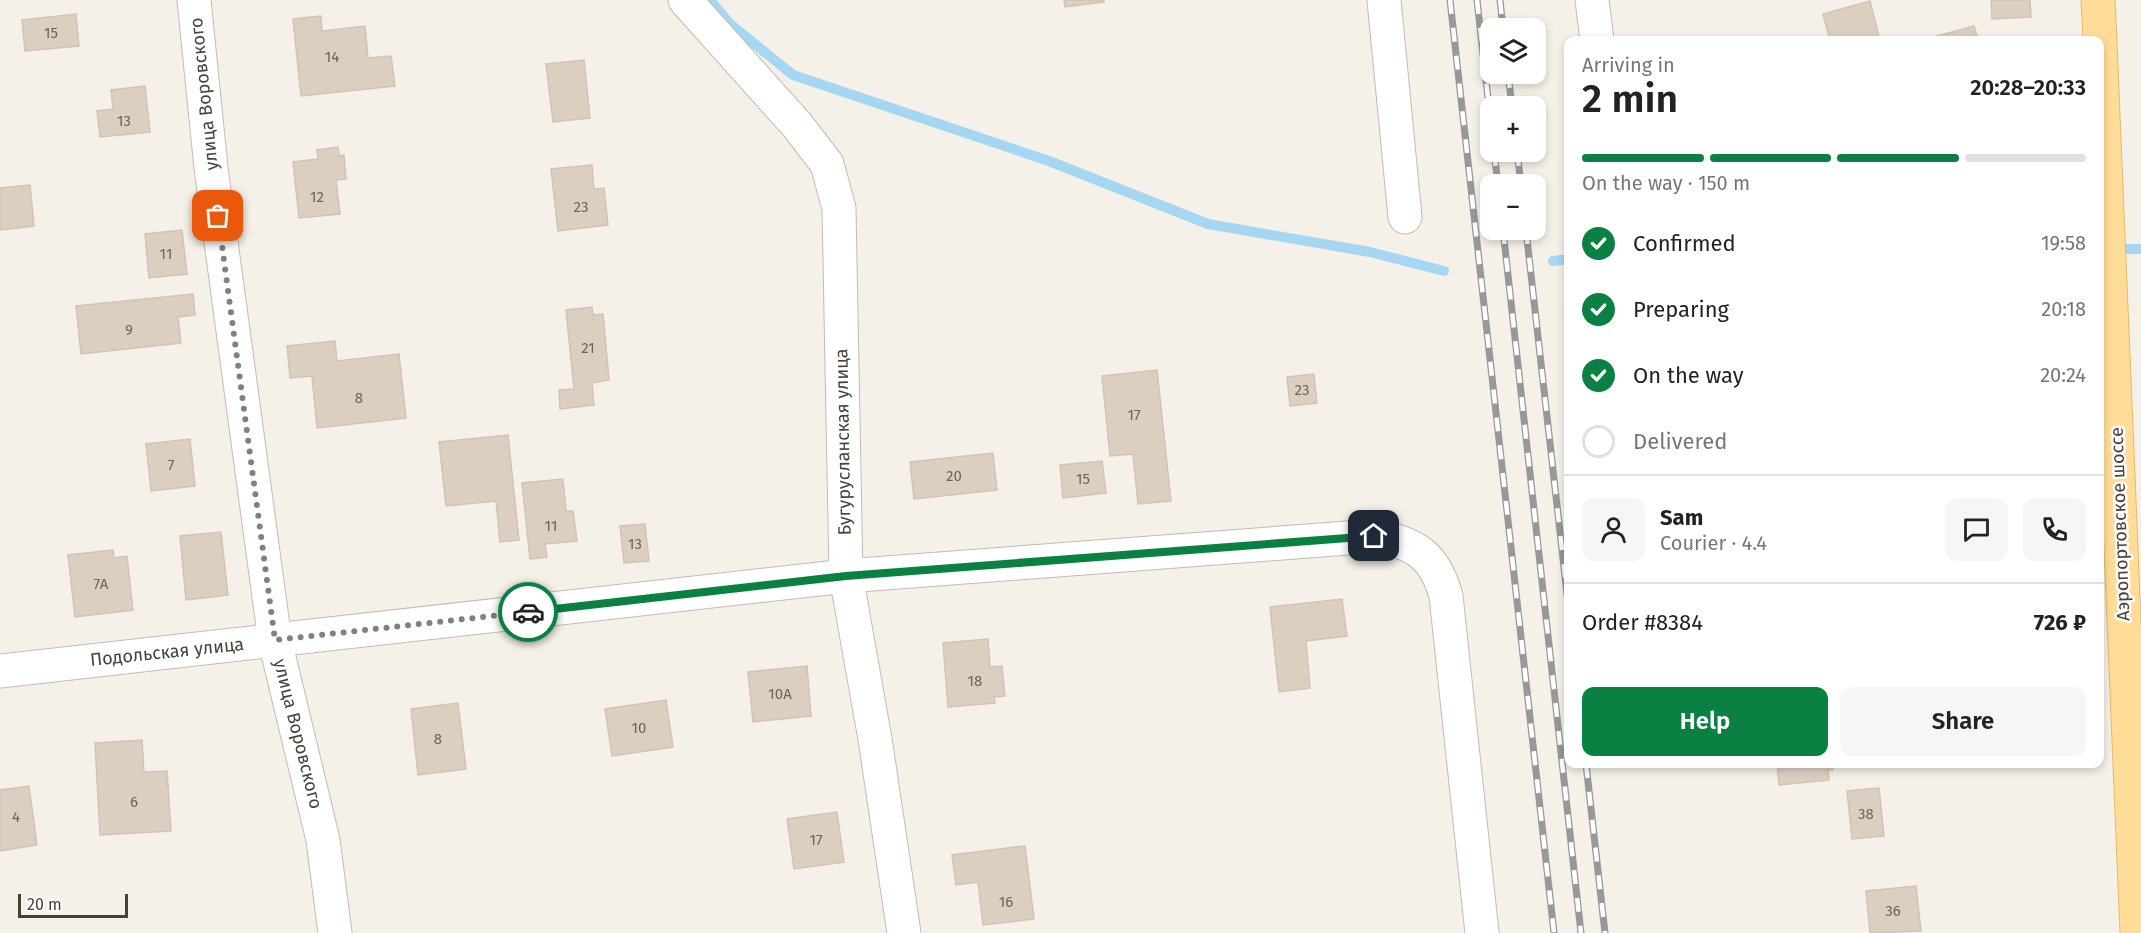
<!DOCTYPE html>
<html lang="en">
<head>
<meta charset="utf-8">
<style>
  body { margin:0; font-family:"Fira Sans",sans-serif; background:#f6f6f6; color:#222; height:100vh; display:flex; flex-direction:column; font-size:22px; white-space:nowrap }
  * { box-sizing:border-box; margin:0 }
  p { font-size:20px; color:#767676 }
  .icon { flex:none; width:33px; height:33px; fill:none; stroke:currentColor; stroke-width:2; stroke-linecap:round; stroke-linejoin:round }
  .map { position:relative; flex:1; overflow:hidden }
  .sheet { position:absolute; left:1564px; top:36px; width:540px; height:732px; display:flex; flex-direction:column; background:#fff; border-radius:12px; box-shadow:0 3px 9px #0003 }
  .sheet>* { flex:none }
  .fabs { position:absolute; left:1480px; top:18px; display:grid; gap:12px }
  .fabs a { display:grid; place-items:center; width:66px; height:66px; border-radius:12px; background:#fff; box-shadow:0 3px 9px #0003; font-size:30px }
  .scale { position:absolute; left:18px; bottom:15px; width:110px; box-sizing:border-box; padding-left:6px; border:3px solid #494137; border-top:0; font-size:16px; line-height:21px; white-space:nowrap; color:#494137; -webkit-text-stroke:4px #fff; paint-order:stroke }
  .pin { position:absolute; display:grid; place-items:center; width:51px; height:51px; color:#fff; margin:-26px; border-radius:12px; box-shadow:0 3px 9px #0006 }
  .courier { position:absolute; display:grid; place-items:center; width:60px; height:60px; margin:-30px; border:4px solid #0b8043; border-radius:50%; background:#fff; color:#222; box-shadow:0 2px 8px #0007 }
  .overview em { font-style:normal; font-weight:600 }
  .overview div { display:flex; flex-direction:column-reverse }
  .overview { display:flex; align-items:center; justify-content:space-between; height:102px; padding:0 18px }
  h1 { font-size:39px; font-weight:600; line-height:45px }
  .bar { display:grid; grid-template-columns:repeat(4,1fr); gap:9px 6px; align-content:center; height:72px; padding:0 18px }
  .bar i { height:8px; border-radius:4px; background:#e0e0e0 }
  .bar .selected { background:#0b8043 }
  .bar p { grid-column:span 4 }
  .line { display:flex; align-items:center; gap:15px; padding:0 18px; border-top:2px solid #e0e0e0 }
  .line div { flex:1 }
  .round { display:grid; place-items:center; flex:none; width:63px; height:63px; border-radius:12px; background:#f6f6f6 }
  ol { padding:0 18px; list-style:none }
  li { display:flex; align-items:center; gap:18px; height:66px }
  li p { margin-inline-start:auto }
  li .icon { padding:6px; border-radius:50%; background:#0b8043; color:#fff; stroke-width:4 }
  li:last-child { color:#767676 }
  li i { width:33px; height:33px; border:3px solid #e0e0e0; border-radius:50% }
  .button { display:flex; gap:12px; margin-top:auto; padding:12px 18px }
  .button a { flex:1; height:69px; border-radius:12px; background:#0b8043; color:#fff; font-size:24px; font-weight:600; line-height:69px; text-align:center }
  .button a+a { background:#f6f6f6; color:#222 }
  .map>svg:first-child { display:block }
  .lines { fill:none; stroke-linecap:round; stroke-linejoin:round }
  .stream { stroke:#a5d6f2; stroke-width:10 }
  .building { fill:#dacfc1; stroke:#d2c4b1; stroke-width:1.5 }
  .minor-casing { stroke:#c4bbaf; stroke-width:35 }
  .major-casing { stroke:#e6ba66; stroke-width:35 }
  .minor { stroke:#fff; stroke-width:33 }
  .major { stroke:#ffdd98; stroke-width:33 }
  .rail-casing { stroke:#989898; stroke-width:7 }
  .rail { stroke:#fff; stroke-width:4.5; stroke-dasharray:14; stroke-linecap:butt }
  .done { stroke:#857f75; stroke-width:6; stroke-dasharray:0 10.8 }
  .route { stroke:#0b8043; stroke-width:8 }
  .labels { text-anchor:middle; stroke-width:5; stroke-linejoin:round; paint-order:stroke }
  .number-label { font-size:15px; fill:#6d645a }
  .street-label { font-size:18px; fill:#494137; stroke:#fff }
</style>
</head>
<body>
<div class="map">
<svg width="2141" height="933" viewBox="0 0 2141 933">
  <rect width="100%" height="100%" fill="#f5f1e9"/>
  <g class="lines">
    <path class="stream" d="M710,0L730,24L793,75L1049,161L1208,224L1370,252L1444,271
      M2111,249H2141
      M1553,261L1569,259"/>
  </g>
  <path class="building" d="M1064,0H1104V2L1065,7Z
    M1991,0H2030L2031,17L1992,19Z
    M1870,1L1880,40H1830L1823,14Z
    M76,14L79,46L25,51L22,20Z
    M321,16L322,31L365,26L368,58L391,56L395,86L301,96L293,19Z
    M1974,26L1978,40H1923Z
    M584,60L590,118L553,122L546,64Z
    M145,86L150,132L100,137L97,111L113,109L111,90Z
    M338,147L339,156L344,155L346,179L336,180L340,214L299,218L293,162L318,159L317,150Z
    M592,165L594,189L604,188L608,225L558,231L551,169Z
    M30,185L34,226L0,230V188Z
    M182,230L187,274L149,278L145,234Z
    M193,294L195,315L178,317L181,343L81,354L76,306Z
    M592,307L593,315L603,314L609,380L592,383L594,405L560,409L559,390L574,389L566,310Z
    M335,341L337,361L399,354L406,418L317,428L312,376L290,378L287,346Z
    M1157,370L1171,501L1138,504L1133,454L1110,456L1102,376Z
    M1314,374L1317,403L1290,406L1287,377Z
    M508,435L519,540L500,542L496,501L446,506L439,442Z
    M190,439L195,486L151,491L146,444Z
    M993,453L997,490L914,499L910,462Z
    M1102,461L1106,493L1063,498L1060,465Z
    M563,479L566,511H573L577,541L545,544L547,557L530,559L522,483Z
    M645,524L649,561L624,563L620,526Z
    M221,532L228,595L186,600L180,536Z
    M113,550L114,558L127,556L133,610L75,617L68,555Z
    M1342,599L1347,636L1306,641L1310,688L1279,692L1270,607Z
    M988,639L990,667L1002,666L1005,696L994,697L995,703L948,707L943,643Z
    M807,666L811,716L753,722L748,672Z
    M666,700L673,747L612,756L605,709Z
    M458,703L466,769L418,775L411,709Z
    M142,740L144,772L167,771L171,831L100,835L95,743Z
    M1777,764H1832L1833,770H1828L1829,780L1779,785Z
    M29,786L37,845L0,851V790Z
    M1879,788L1884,836L1852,839L1847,791Z
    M837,812L844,862L794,869L787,819Z
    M1025,846L1034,919L983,925L978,882L956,885L952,855Z
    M1916,886L1921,931L1870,933L1866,891Z"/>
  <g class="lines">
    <defs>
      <path id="minor" d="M194,0L211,168L275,641L323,840L335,933
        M685,0L797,125L827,164L839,208L846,576L875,739L904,933
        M1384,0L1405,217
        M1592,0L1597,40
        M0,671L846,576L1374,536C1415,542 1435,556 1446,596L1482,933"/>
      <path id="major" d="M2098,0L2100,40
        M2100,43L2137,933"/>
    </defs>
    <use href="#minor" class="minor-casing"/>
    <use href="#major" class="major-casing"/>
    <use href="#minor" class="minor"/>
    <use href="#major" class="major"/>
    <defs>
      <path id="rail" d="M1450,0L1554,933
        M1477,0L1491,125
        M1500,0L1503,28
        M1508,74L1512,106
        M1494,152L1498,184
        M1517,152L1521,184
        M1503,230L1581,933
        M1526,230L1569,612
        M1586,764L1605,933"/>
    </defs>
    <use href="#rail" class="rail-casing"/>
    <use href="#rail" class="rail"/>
  </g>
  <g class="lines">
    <path class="done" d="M218,216L275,640L528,612"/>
    <path class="route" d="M528,612L846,576L1374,536"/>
  </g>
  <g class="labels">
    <g class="number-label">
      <text x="51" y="38">15</text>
      <text x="332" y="62">14</text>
      <text x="124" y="126">13</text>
      <text x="317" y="202">12</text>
      <text x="581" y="212">23</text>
      <text x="166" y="259">11</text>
      <text x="129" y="335">9</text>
      <text x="588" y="353">21</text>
      <text x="1302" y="395">23</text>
      <text x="359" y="403">8</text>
      <text x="1134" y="420">17</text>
      <text x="171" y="470">7</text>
      <text x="954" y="481">20</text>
      <text x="1083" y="484">15</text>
      <text x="551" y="531">11</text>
      <text x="635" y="549">13</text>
      <text x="101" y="589">7А</text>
      <text x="975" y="686">18</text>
      <text x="780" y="699">10А</text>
      <text x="639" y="733">10</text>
      <text x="438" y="744">8</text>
      <text x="134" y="807">6</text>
      <text x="1866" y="819">38</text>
      <text x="16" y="822">4</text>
      <text x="816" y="845">17</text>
      <text x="1006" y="907">16</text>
      <text x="1893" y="916">36</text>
    </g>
    <g class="street-label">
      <text transform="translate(204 94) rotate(-96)" y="6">улица Воровского</text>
      <text transform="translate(843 442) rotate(-91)" y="6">Бугурусланская улица</text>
      <text transform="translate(2120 524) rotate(-92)" y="6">Аэропортовское шоссе</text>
      <text transform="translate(167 652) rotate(-6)" y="6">Подольская улица</text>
      <text transform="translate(298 734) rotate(76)" y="6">улица Воровского</text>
    </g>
  </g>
</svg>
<div class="fabs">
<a><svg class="icon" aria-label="layers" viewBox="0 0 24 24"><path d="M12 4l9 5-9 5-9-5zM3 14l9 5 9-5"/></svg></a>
<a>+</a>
<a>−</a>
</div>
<div class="scale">20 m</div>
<div class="pin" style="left:218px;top:216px;background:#ea580c"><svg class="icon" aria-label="bag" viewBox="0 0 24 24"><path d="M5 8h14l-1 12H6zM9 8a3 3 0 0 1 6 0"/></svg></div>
<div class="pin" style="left:1374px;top:536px;background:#1f2937"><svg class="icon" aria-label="home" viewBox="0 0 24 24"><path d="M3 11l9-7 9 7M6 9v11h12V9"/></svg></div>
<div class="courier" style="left:528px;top:612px"><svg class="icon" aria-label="car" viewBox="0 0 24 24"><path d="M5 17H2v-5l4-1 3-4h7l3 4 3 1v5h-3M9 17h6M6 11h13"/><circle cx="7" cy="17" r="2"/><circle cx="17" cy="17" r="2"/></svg></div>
<section class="sheet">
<div class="overview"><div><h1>2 min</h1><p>Arriving in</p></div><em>20:28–20:33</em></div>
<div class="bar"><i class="selected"></i><i class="selected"></i><i class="selected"></i><i></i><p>On the way · 150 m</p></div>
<ol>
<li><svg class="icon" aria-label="check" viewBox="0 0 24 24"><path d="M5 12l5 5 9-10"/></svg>Confirmed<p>19:58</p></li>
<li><svg class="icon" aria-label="check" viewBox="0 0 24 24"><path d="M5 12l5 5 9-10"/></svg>Preparing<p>20:18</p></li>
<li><svg class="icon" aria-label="check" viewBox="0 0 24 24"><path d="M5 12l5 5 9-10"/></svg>On the way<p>20:24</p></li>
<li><i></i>Delivered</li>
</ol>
<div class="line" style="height:108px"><a class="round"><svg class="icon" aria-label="person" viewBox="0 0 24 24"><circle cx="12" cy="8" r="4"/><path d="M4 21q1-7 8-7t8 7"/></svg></a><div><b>Sam</b><p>Courier · 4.4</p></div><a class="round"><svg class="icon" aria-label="chat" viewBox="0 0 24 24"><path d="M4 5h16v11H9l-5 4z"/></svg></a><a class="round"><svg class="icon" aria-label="phone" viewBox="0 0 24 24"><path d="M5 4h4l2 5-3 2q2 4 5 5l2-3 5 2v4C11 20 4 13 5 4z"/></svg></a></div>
<div class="line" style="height:78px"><div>Order #8384</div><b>726 ₽</b></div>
<div class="button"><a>Help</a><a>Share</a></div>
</section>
</div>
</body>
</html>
